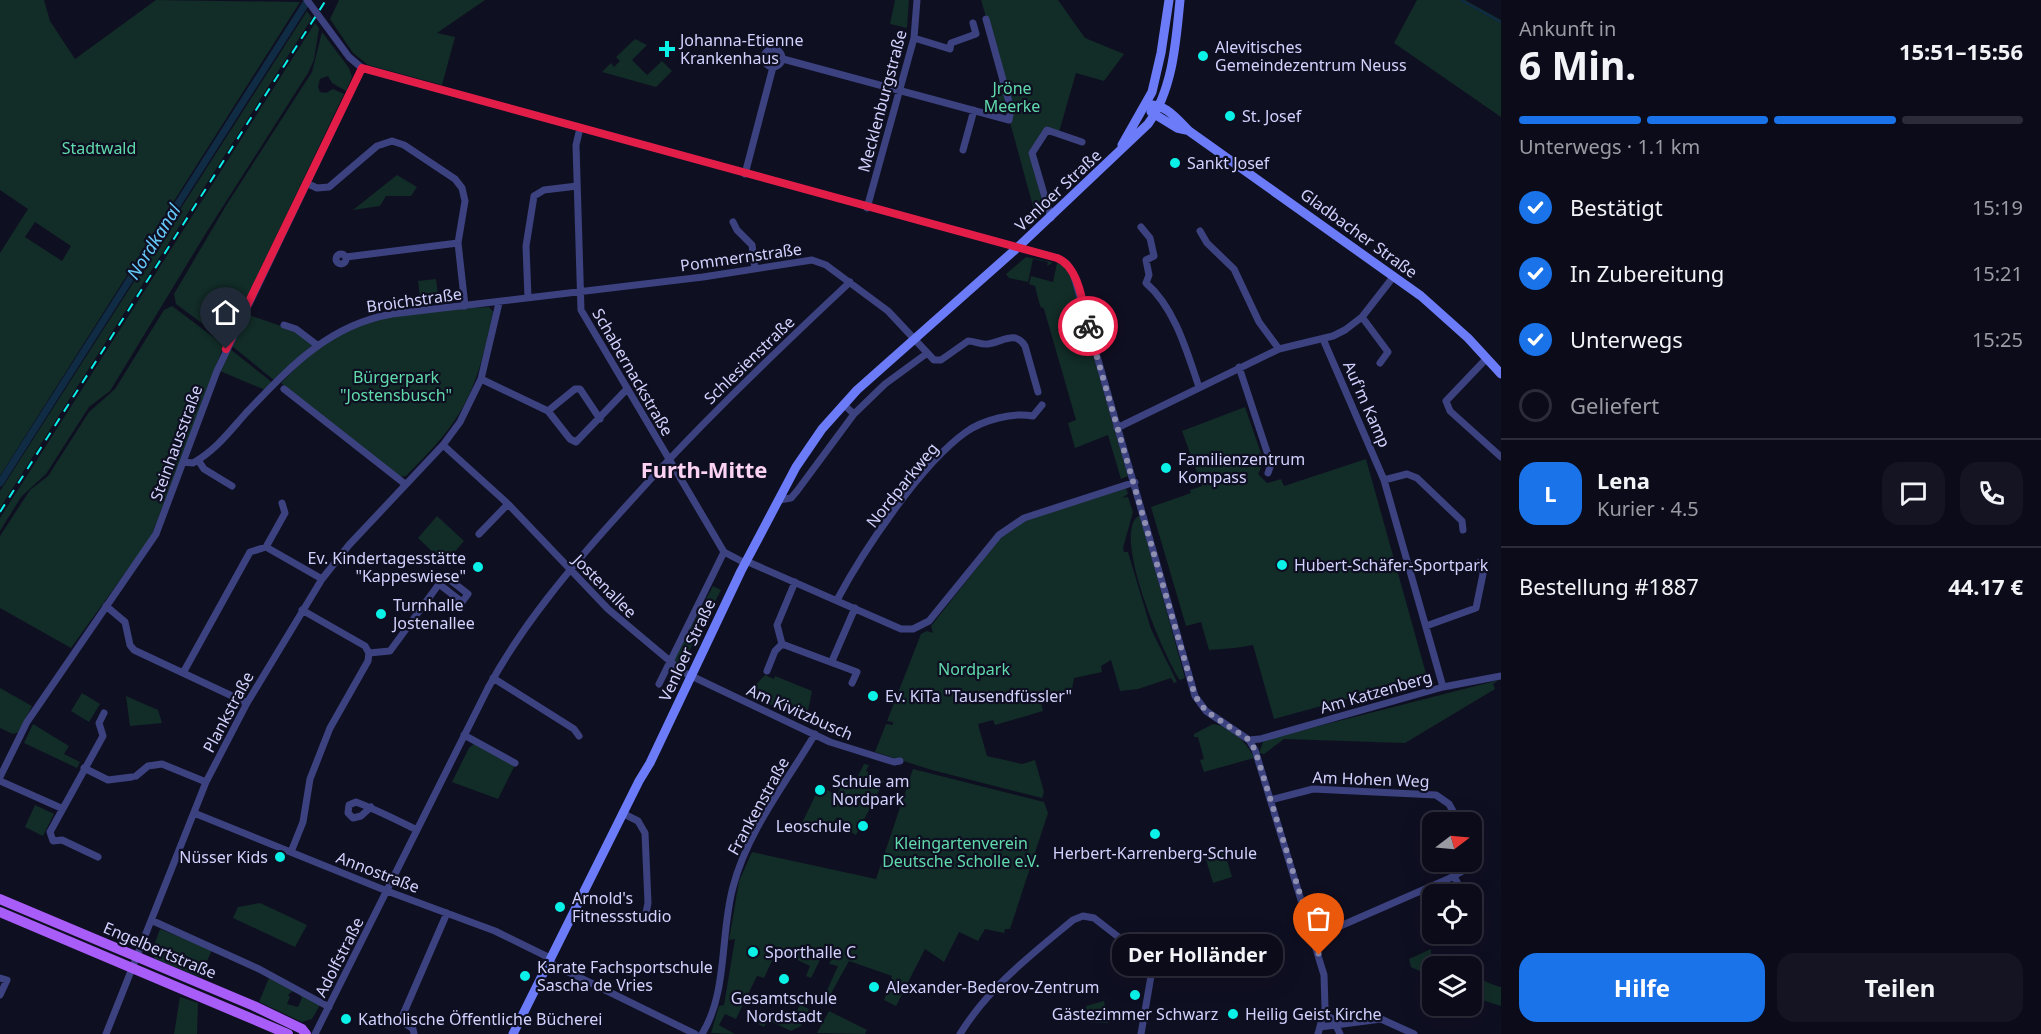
<!DOCTYPE html>
<html lang="de">
<head>
<meta charset="utf-8">
<style>
  body { margin:0; font-family:"Noto Sans",sans-serif; background:#141423; color:#f1f3f6; height:100vh; display:flex; flex-direction:column; font-size:22px; white-space:nowrap }
  * { box-sizing:border-box; margin:0 }
  p { font-size:20px; color:#9a9ba2 }
  .icon { flex:none; width:33px; height:33px; fill:none; stroke:currentColor; stroke-width:2; stroke-linecap:round; stroke-linejoin:round }
  .map { position:relative; flex:1; overflow:hidden }
  .sheet { display:flex; flex-direction:column; background:#0b0b1a; width:540px }
  .sheet>* { flex:none }
  .needle { width:39px; rotate:74deg }
  .tools { position:absolute; left:1422px; top:812px; display:grid; gap:12px }
  .tools a { display:grid; place-items:center; width:60px; height:60px; border-radius:12px; background:#0b0b1a; box-shadow:0 6px 24px #0002,0 0 0 2px #2b2b39; font-size:30px }
  .pin { position:absolute; display:grid; place-items:center; width:51px; height:51px; color:#fff; margin:-62px -26px; border-radius:50% 50% 50% 0; rotate:-45deg; box-shadow:0 0 6px #0007 }
  .pin .icon { rotate:45deg }
  .courier { position:absolute; display:grid; place-items:center; width:60px; height:60px; margin:-30px; border:4px solid #e11d48; border-radius:50%; background:#fff; color:#222; box-shadow:0 2px 8px #0007 }
  .bubble { position:absolute; height:42px; border-radius:18px; background:#0b0b1a; box-shadow:0 6px 24px #0002,0 0 0 2px #2b2b39; font-size:20px; font-weight:700; line-height:42px; text-align:center }
  .overview em { font-style:normal; font-weight:700 }
  .overview div { display:flex; flex-direction:column-reverse }
  .overview { display:flex; align-items:center; justify-content:space-between; height:102px; padding:0 18px }
  h1 { font-size:39px; font-weight:700; line-height:45px }
  .bar { display:grid; grid-template-columns:repeat(4,1fr); gap:9px 6px; align-content:center; height:72px; padding:0 18px }
  .bar i { height:8px; border-radius:4px; background:#2b2b39 }
  .bar .selected { background:#1a73e8 }
  .bar p { grid-column:span 4 }
  .line { display:flex; align-items:center; gap:15px; padding:0 18px; border-top:2px solid #2b2b39 }
  .line div { flex:1 }
  .round { display:grid; place-items:center; flex:none; width:63px; height:63px; border-radius:18px; background:#141423 }
  ol { padding:0 18px; list-style:none }
  li { display:flex; align-items:center; gap:18px; height:66px }
  li p { margin-inline-start:auto }
  li .icon { padding:6px; border-radius:50%; background:#1a73e8; color:#fff; stroke-width:4 }
  li:last-child { color:#9a9ba2 }
  li i { width:33px; height:33px; border:3px solid #2b2b39; border-radius:50% }
  .action { display:flex; gap:12px; margin-top:auto; padding:12px 18px }
  .action a { flex:1; height:69px; border-radius:18px; background:#1a73e8; color:#fff; font-size:24px; font-weight:700; line-height:69px; text-align:center }
  .action a+a { background:#141423; color:#f1f3f6 }
  main { display:flex; flex:1; min-height:0 }
  .map>svg:first-child { display:block }
  .green { fill:#122c27; fill-rule:evenodd }
  .lines { fill:none; stroke-linecap:round; stroke-linejoin:round }
  .stream { stroke:#102c45; stroke-width:2 }
  .canal { stroke:#102c45; stroke-width:7 }
  .street { stroke:#3c427f; stroke-width:7 }
  .secondary { stroke:#6c7cf9; stroke-width:9 }
  .primary { stroke:#a95df8; stroke-width:10 }
  .rail { stroke:#0af1e8; stroke-width:2; stroke-dasharray:9 8; stroke-linecap:butt }
  .done { stroke:#8d8eb0; stroke-width:6; stroke-dasharray:0 10.8 }
  .route { stroke:#e11d48; stroke-width:8 }
  .poi-dot { fill:#0af1e8; stroke:#0f0f22; stroke-width:2 }
  .labels { text-anchor:middle; stroke-width:4.5; stroke-linejoin:round; paint-order:stroke }
  .poi-label { font-size:16px; fill:#d1d2fd; stroke:#0f0f22; text-anchor:start }
  .park-label { font-size:16px; fill:#60daab; stroke:#0f0f22 }
  .street-label { font-size:16px; fill:#d1d2fd; stroke:#0f0f22 }
  .water-label { font-size:18px; font-style:italic; fill:#64c8f9; stroke:#0f0f22 }
  .district-label { font-size:22px; font-weight:bold; fill:#fdd3f4; stroke:#0f0f22 }
</style>
</head>
<body>
<main>
<div class="map">
<svg width="1501" height="1034" viewBox="0 0 1501 1034">
  <rect width="100%" height="100%" fill="#0f0f22"/>
  <path class="green" d="M0,0H44L50,21L75,59L156,0L300,2L0,476V253L28,209L0,190ZM35,222L71,246L62,261L25,237Z
    M339,0H485L437,33L455,37L442,85L368,65L353,53L330,19Z
    M895,0H909L907,28L890,24Z
    M981,0H1058L1085,38L1124,54L1104,81L1076,73L1059,132L1046,129L1029,151L1042,200L1034,210L1008,115L991,109L1002,72Z
    M1417,0H1465L1501,20V117L1394,43Z
    M307,11L312,18L0,508V491Z
    M315,23L319,28L314,60L308,73L206,233L110,391L89,407L46,474L21,497L0,531V518Z
    M322,32L349,68L352,77L346,91L332,83L328,76L320,79L318,87L320,92L326,93L333,89L344,94L226,341L176,304L174,294L227,204L312,72Z
    M635,39L647,45L632,60L647,75L662,61L672,71L656,87L602,72L611,63L614,67L620,61L616,57Z
    M397,175L417,187L411,196H386L380,206L353,210Z
    M1026,257L1052,262V263L1047,266L1048,262L1033,259L1028,282L1009,278L1006,274Z
    M1057,263L1065,267L1070,275L1128,476L1121,479L1108,435L1075,448L1068,423L1076,420L1044,309L1040,306L1035,286L1029,284L1031,276L1053,282Z
    M436,279L439,302L421,304L418,281Z
    M172,306L224,345L151,537L71,648L0,608V536L30,490L48,476L89,412L115,389L164,310Z
    M489,307L493,312C476,393 466,417 406,476L399,477L281,383C299,365 317,345 340,333C381,311 444,310 489,307Z
    M246,314L293,330L312,345L275,381L232,346Z
    M230,349L273,383L265,390L220,371Z
    M1245,407L1264,462L1258,474L1267,483L1281,479L1284,486L1366,459L1427,677L1274,719L1253,645C1237,648 1224,649 1209,650L1201,622L1186,626L1151,507L1191,493L1190,490L1202,486L1182,431Z
    M1126,488L1128,494L1122,498L1128,497L1133,512L1123,548L1124,552H1128L1151,629L1177,682L1174,683L1171,678L1138,689L1120,691L1111,660L1101,666L1102,672L1074,678L1072,689L1065,690L1055,702L1053,698L1041,702L1043,711L995,725L993,720L978,724L987,756L1022,764L1035,760L1044,792L1042,798L932,770L875,752L886,724L893,725V722L887,721L921,634L927,631L933,633L931,626L1002,536L1026,520Z
    M1140,515L1185,678L1180,680C1165,659 1109,530 1140,515Z
    M437,516L464,541L447,561L439,554L437,556L418,538Z
    M713,586L721,590L686,657V666L682,668L674,659Z
    M765,675L774,679L775,676L812,691L806,721L747,694Z
    M1499,680L1493,684L1495,689L1405,743L1284,739L1264,754L1259,753L1263,742L1268,739Z
    M0,688L32,706L19,732L13,734L0,728Z
    M82,693L100,704L89,722L71,711Z
    M126,696L158,710L162,723L130,726Z
    M33,724L69,746L64,754L80,762L77,768L24,743Z
    M1213,724C1229,725 1249,744 1254,758L1204,772L1200,760L1204,759L1198,737H1194V734Z
    M475,743L515,765L498,799L452,782L469,748Z
    M864,764L869,765L866,771L884,781L856,835L849,831L852,825L837,817L828,833L815,827L812,833L804,826L800,827L820,786L837,795L845,778L855,782Z
    M913,769L1044,802L1048,813L1010,929H1005L1004,933L985,929L978,941L959,932L944,962L925,949L896,1006L884,1000L892,976L849,961L828,999L824,997L838,966L829,964L831,960L822,956L811,978L806,976L810,966L777,950L764,978L757,976L736,1019L725,1014L719,1025L735,1034L711,1033L719,1006L724,1005L735,939L729,940L739,881L752,852L876,879Z
    M35,805L54,814L43,836L25,827Z
    M1224,850L1232,877L1213,883L1205,856Z
    M260,903L307,925L295,947L233,918L238,907Z
    M160,929L212,950L200,977L155,959L152,951Z
    M1431,949L1432,976V977L1411,967L1409,959Z
    M269,978L293,991L288,995L290,997L287,1004L298,1007L302,998L298,993L320,1005L312,1019L302,1022L259,1002Z
    M1472,978C1483,978 1490,985 1501,987V1006L1472,997Z
    M180,997L198,1003L197,1034H174Z
    M1104,1001L1108,1023L1088,1022L1086,1006Z
    M800,1005L809,1009L801,1026L791,1031L768,1020L764,1027L758,1024L764,1013L786,1024L793,1019Z
    M829,1011L867,1030L865,1034L817,1033Z"/>
  <g class="lines">
    <path class="stream" d="M1461,0L1501,22"/>
    <path class="canal" d="M0,483L308,0"/>
    <path class="street" d="M307,0L349,57L362,68L1057,258L1067,264L1073,273L1195,696L1206,711L1249,740L1255,750L1324,975L1325,1008L1318,1034
      M914,38L950,49L951,43L976,34L973,23
      M764 58a9 9 0 1 1 18 0a9 9 0 1 1-18 0Z
      M783,59L1009,120L1011,109L986,19
      M580,128L576,145L581,310L724,552L745,563
      M963,150L974,110
      M745,174L773,67
      M306,183L317,188L329,187L377,146L392,141L404,145L455,179L462,188L465,201L458,243L465,306
      M867,208L914,38L917,0
      M1051,218L1032,153L1047,130L1082,142
      M733,222L737,230L752,245L755,269
      M1141,227L1150,238L1154,256L1146,260L1149,275L1146,283C1175,308 1187,352 1199,387
      M1200,231L1207,243L1234,269L1259,322L1279,349
      M336 259a5 5 0 1 1 10 0a5 5 0 1 1-10 0Z
      M346,257L458,243
      M528,298L526,246L534,196L544,190L577,186
      M1362,317L1388,352L1380,363
      M284,325L296,329L317,345
      M1323,339L1384,480L1443,687
      M1487,358L1446,401L1450,411L1501,457
      M1239,367L1271,464L1268,473
      M481,379L548,411L570,439L576,442L626,390
      M284,389L405,484
      M843,404L854,414L885,384L926,354
      M548,411L575,389H580L600,419
      M1117,428L1279,349L1333,336L1345,330L1362,317L1394,276
      M443,445L508,504L608,609L683,672L830,742L894,762L900,761
      M198,460L204,469L232,486
      M183,462L193,463C216,450 229,432 246,413C289,368 328,325 392,314L703,277L812,260L826,265L888,311L934,360H941L968,341C975,341 981,345 988,344C1002,342 1016,330 1025,346L1038,392
      M1384,480L1407,474L1417,478L1462,521L1463,530
      M779,500L791,498L797,491L854,414
      M479,534L508,504
      M266,547L285,513L282,503
      M746,561L901,629H913L929,621L999,535L1024,518L1135,482
      M795,582L777,625L782,644L857,672L852,683
      M837,600C863,551 921,464 966,432C983,420 1013,412 1033,416L1042,405
      M106,606L125,622L130,645L134,650L247,703
      M302,610L365,646L369,653
      M1426,626L1476,608L1483,574L1480,562
      M369,653L390,651L439,584L445,576L468,594L462,602L439,584
      M832,661L855,608
      M767,671L775,651L782,644
      M183,673L250,552L266,547L322,579
      M493,678L574,729L579,736
      M659,684L724,552
      M464,735L515,763
      M1249,740L1260,739L1443,687L1501,676
      M84,768L108,780L132,777
      M136,776L148,766L162,764L206,782
      M0,777L27,722L156,534L217,371L362,68
      M0,781L61,808
      M1270,800L1313,789L1436,795L1449,804L1459,822
      M371,807L361,816L353,818L348,813L349,805L356,802C377,810 397,820 417,830
      M194,813L387,891L495,931L550,958
      M622,813L638,821L645,833L648,903L646,913
      M1472,850V855
      M291,852L303,822L310,779L330,728L368,661L369,653
      M98,857L62,840L53,841L50,832L103,736L99,723L104,713
      M1454,876L1463,894
      M1472,913L1478,927
      M153,921L259,969L329,1007
      M1312,933L1322,934L1448,879L1461,872L1470,861
      M548,962L695,1034
      M0,978L7,980L0,995
      M1324,1014L1333,1019L1340,1034
      M1320,1027L1381,1019L1414,1034
      M106,1034L206,782L247,703L322,579L349,545L443,445L460,422L481,379L499,303
      M315,1034L488,688C522,625 571,567 619,514C692,432 770,357 850,282
      M414,1034L413,1029L403,1022L402,1017L447,913
      M702,1034C728,992 720,934 733,887C747,832 786,783 815,734
      M960,1034C989,987 1031,955 1073,920L1083,916L1094,918L1148,960L1151,976L1141,1034"/>
    <path class="secondary" d="M1146,105C1164,102 1177,119 1189,131L1421,296L1468,338L1501,374
      M1151,112L1177,128L1186,130
      M1122,145L1152,92L1161,53L1169,0
      M513,1034L639,781L650,763L741,571L796,467L822,429L857,390L1017,248L1148,124C1173,90 1176,41 1180,0"/>
    <path class="primary" d="M0,899L254,1006L302,1029L306,1034
      M0,912L288,1034"/>
    <path class="rail" d="M0,512L326,0"/>
  </g>
  <g class="lines">
    <path class="done" d="M1088,326L1195,696L1206,711L1249,740L1255,750L1319,955"/>
    <path class="route" d="M226,349L362,68L1057,258C1079,266 1083,305 1088,326"/>
  </g>
  <g class="poi-dot">
    <path d="M664 40h6v6h6v6h-6v6h-6v-6h-6v-6h6z"/>
    <circle cx="1203" cy="56" r="6"/>
    <circle cx="1230" cy="116" r="6"/>
    <circle cx="1175" cy="163" r="6"/>
    <circle cx="1166" cy="468" r="6"/>
    <circle cx="1282" cy="565" r="6"/>
    <circle cx="478" cy="567" r="6"/>
    <circle cx="381" cy="614" r="6"/>
    <circle cx="873" cy="696" r="6"/>
    <circle cx="820" cy="790" r="6"/>
    <circle cx="863" cy="826" r="6"/>
    <circle cx="1155" cy="834" r="6"/>
    <circle cx="280" cy="857" r="6"/>
    <circle cx="560" cy="907" r="6"/>
    <circle cx="753" cy="952" r="6"/>
    <circle cx="525" cy="976" r="6"/>
    <circle cx="784" cy="979" r="6"/>
    <circle cx="874" cy="987" r="6"/>
    <circle cx="1135" cy="995" r="6"/>
    <circle cx="1233" cy="1014" r="6"/>
    <circle cx="346" cy="1019" r="6"/>
  </g>
  <g class="labels">
    <g class="poi-label">
      <text x="680" y="46">Johanna-Etienne<tspan x="680" dy="18">Krankenhaus</tspan></text>
      <text x="1215" y="53">Alevitisches<tspan x="1215" dy="18">Gemeindezentrum Neuss</tspan></text>
      <text x="1242" y="122">St. Josef</text>
      <text x="1187" y="169">Sankt Josef</text>
      <text x="1178" y="465">Familienzentrum<tspan x="1178" dy="18">Kompass</tspan></text>
      <text x="466" y="564" text-anchor="end">Ev. Kindertagesstätte<tspan x="466" dy="18">"Kappeswiese"</tspan></text>
      <text x="1294" y="571">Hubert-Schäfer-Sportpark</text>
      <text x="393" y="611">Turnhalle<tspan x="393" dy="18">Jostenallee</tspan></text>
      <text x="885" y="702">Ev. KiTa "Tausendfüssler"</text>
      <text x="832" y="787">Schule am<tspan x="832" dy="18">Nordpark</tspan></text>
      <text x="851" y="832" text-anchor="end">Leoschule</text>
      <text x="1155" y="859" text-anchor="middle">Herbert-Karrenberg-Schule</text>
      <text x="268" y="863" text-anchor="end">Nüsser Kids</text>
      <text x="572" y="904">Arnold's<tspan x="572" dy="18">Fitnessstudio</tspan></text>
      <text x="765" y="958">Sporthalle C</text>
      <text x="537" y="973">Karate Fachsportschule<tspan x="537" dy="18">Sascha de Vries</tspan></text>
      <text x="886" y="993">Alexander-Bederov-Zentrum</text>
      <text x="784" y="1004" text-anchor="middle">Gesamtschule<tspan x="784" dy="18">Nordstadt</tspan></text>
      <text x="1135" y="1020" text-anchor="middle">Gästezimmer Schwarz</text>
      <text x="1245" y="1020">Heilig Geist Kirche</text>
      <text x="358" y="1025">Katholische Öffentliche Bücherei</text>
    </g>
    <g class="park-label">
      <text x="1012" y="94">Jröne<tspan x="1012" dy="18">Meerke</tspan></text>
      <text x="99" y="154">Stadtwald</text>
      <text x="396" y="383">Bürgerpark<tspan x="396" dy="18">"Jostensbusch"</tspan></text>
      <text x="974" y="675">Nordpark</text>
      <text x="961" y="849">Kleingartenverein<tspan x="961" dy="18">Deutsche Scholle e.V.</tspan></text>
    </g>
    <g class="street-label">
      <text transform="translate(882 101) rotate(-75)" y="6">Mecklenburgstraße</text>
      <text transform="translate(1058 190) rotate(-43)" y="6">Venloer Straße</text>
      <text transform="translate(1359 233) rotate(36)" y="6">Gladbacher Straße</text>
      <text transform="translate(741 257) rotate(-8)" y="6">Pommernstraße</text>
      <text transform="translate(414 300) rotate(-8)" y="6">Broichstraße</text>
      <text transform="translate(749 360) rotate(-44)" y="6">Schlesienstraße</text>
      <text transform="translate(633 372) rotate(60)" y="6">Schabernackstraße</text>
      <text transform="translate(1367 404) rotate(66)" y="6">Auf'm Kamp</text>
      <text transform="translate(176 443) rotate(-70)" y="6">Steinhausstraße</text>
      <text transform="translate(902 485) rotate(-51)" y="6">Nordparkweg</text>
      <text transform="translate(605 586) rotate(45)" y="6">Jostenallee</text>
      <text transform="translate(687 650) rotate(-65)" y="6">Venloer Straße</text>
      <text transform="translate(1376 692) rotate(-16)" y="6">Am Katzenberg</text>
      <text transform="translate(228 712) rotate(-62)" y="6">Plankstraße</text>
      <text transform="translate(800 712) rotate(24)" y="6">Am Kivitzbusch</text>
      <text transform="translate(1371 779) rotate(2)" y="6">Am Hohen Weg</text>
      <text transform="translate(758 806) rotate(-61)" y="6">Frankenstraße</text>
      <text transform="translate(378 872) rotate(21)" y="6">Annostraße</text>
      <text transform="translate(160 950) rotate(23)" y="6">Engelbertstraße</text>
      <text transform="translate(339 957) rotate(-63)" y="6">Adolfstraße</text>
    </g>
    <g class="water-label">
      <text transform="translate(154 242) rotate(-58)" y="6">Nordkanal</text>
    </g>
    <g class="district-label">
      <text x="704" y="478">Furth-Mitte</text>
    </g>
  </g>
</svg>
<div class="tools">
<a><svg class="needle" viewBox="-14 -14 28 28"><path d="M0-13l5 13h-10z" fill="#e53935"/><path d="M0 13l5-13h-10z" fill="#9a9ba2"/></svg></a>
<a><svg class="icon" aria-label="locate" viewBox="0 0 24 24"><circle cx="12" cy="12" r="6"/><path d="M12 2v4M12 18v4M2 12h4M18 12h4"/></svg></a>
<a><svg class="icon" aria-label="layers" viewBox="0 0 24 24"><path d="M12 4l9 5-9 5-9-5zM3 14l9 5 9-5"/></svg></a>
</div>
<div class="pin" style="left:1319px;top:955px;background:#ea580c"><svg class="icon" aria-label="bag" viewBox="0 0 24 24"><path d="M5 8h14l-1 12H6zM9 8a3 3 0 0 1 6 0"/></svg></div>
<div class="pin" style="left:226px;top:349px;background:#1f2937"><svg class="icon" aria-label="home" viewBox="0 0 24 24"><path d="M3 11l9-7 9 7M6 9v11h12V9"/></svg></div>
<div class="courier" style="left:1088px;top:326px"><svg class="icon" aria-label="bike" viewBox="0 0 24 24"><circle cx="6" cy="16" r="4"/><circle cx="18" cy="16" r="4"/><path d="M6 16l4-8h5l3 8M10 8l3 8H6M13 5h3"/></svg></div>
<div class="bubble" style="left:1112px;top:934px;width:171px">Der Holländer</div>
</div>
<section class="sheet">
<div class="overview"><div><h1>6 Min.</h1><p>Ankunft in</p></div><em>15:51–15:56</em></div>
<div class="bar"><i class="selected"></i><i class="selected"></i><i class="selected"></i><i></i><p>Unterwegs · 1.1 km</p></div>
<ol>
<li><svg class="icon" aria-label="check" viewBox="0 0 24 24"><path d="M5 12l5 5 9-10"/></svg>Bestätigt<p>15:19</p></li>
<li><svg class="icon" aria-label="check" viewBox="0 0 24 24"><path d="M5 12l5 5 9-10"/></svg>In Zubereitung<p>15:21</p></li>
<li><svg class="icon" aria-label="check" viewBox="0 0 24 24"><path d="M5 12l5 5 9-10"/></svg>Unterwegs<p>15:25</p></li>
<li><i></i>Geliefert</li>
</ol>
<div class="line" style="height:108px"><b class="round" style="background:#1a73e8;color:#fff">L</b><div><b>Lena</b><p>Kurier · 4.5</p></div><a class="round"><svg class="icon" aria-label="chat" viewBox="0 0 24 24"><path d="M4 5h16v11H9l-5 4z"/></svg></a><a class="round"><svg class="icon" aria-label="phone" viewBox="0 0 24 24"><path d="M5 4h4l2 5-3 2q2 4 5 5l2-3 5 2v4C11 20 4 13 5 4z"/></svg></a></div>
<div class="line" style="height:78px"><div>Bestellung #1887</div><b>44.17 €</b></div>
<div class="action"><a>Hilfe</a><a>Teilen</a></div>
</section>
</main>
</body>
</html>
